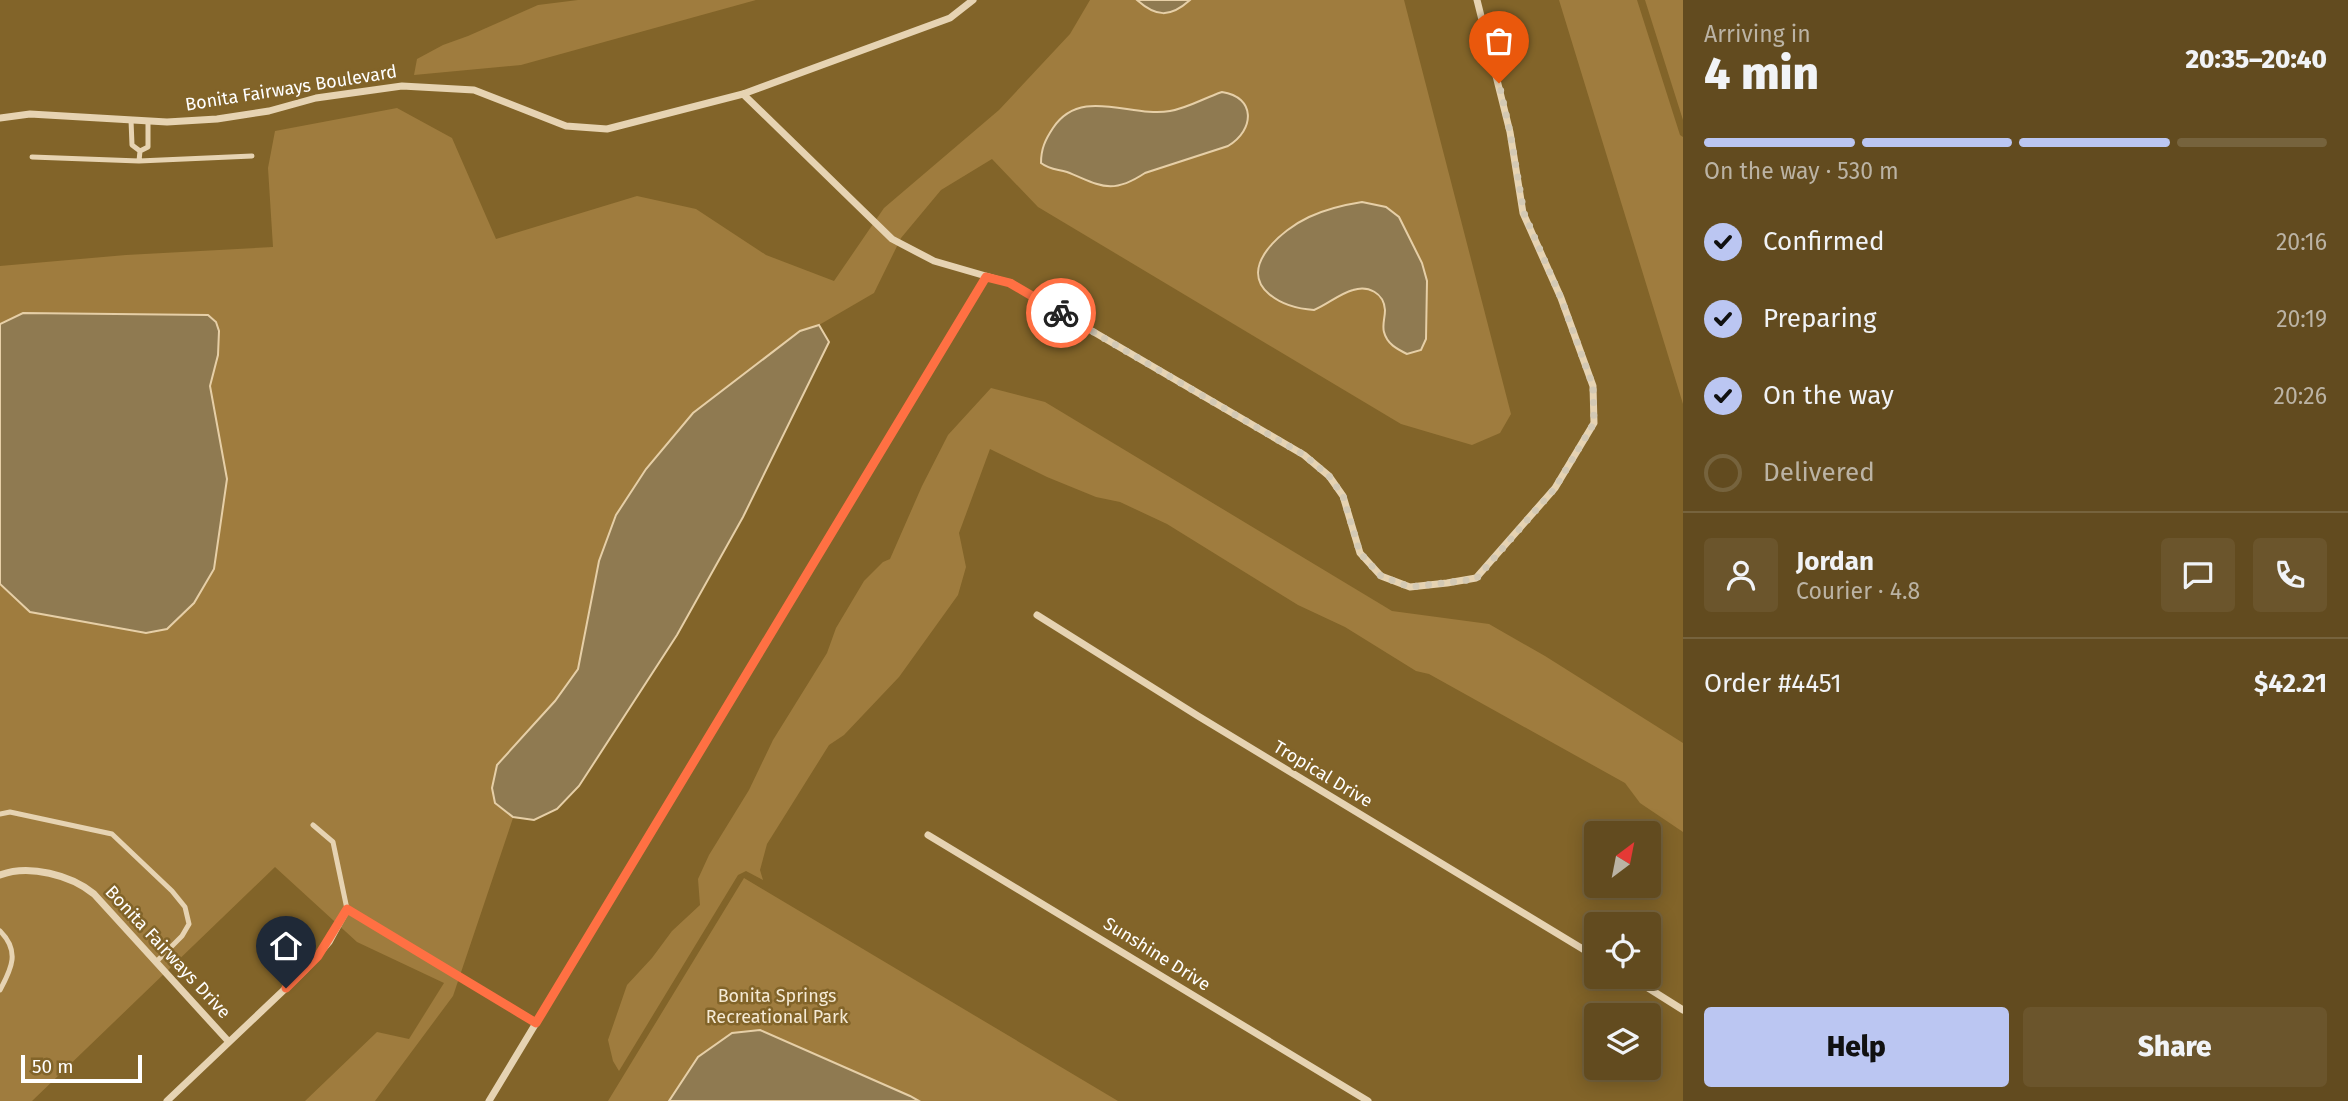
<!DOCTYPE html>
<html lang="en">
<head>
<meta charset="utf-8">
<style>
  body { margin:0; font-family:"Fira Sans",sans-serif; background:#6b552c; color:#f1f3f6; height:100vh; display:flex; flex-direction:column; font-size:26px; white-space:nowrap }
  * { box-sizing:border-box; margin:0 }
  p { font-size:23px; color:#bbb3a4 }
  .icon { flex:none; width:38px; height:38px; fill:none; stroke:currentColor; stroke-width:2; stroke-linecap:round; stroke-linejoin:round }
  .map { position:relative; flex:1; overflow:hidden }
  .drawer { display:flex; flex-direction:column; background:#624b1f; width:665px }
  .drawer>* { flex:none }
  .needle { width:46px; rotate:32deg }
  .buttons { position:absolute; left:1584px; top:821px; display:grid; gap:14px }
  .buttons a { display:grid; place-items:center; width:77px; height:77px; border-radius:7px; background:#624b1f; box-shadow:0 4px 18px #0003,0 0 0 2px #76633d; font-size:35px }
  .scale { position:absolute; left:21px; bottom:18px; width:121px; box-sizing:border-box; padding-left:7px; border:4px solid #fff; border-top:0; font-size:19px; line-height:24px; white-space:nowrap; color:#fff; -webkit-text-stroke:5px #826429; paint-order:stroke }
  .pin { position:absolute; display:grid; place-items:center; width:60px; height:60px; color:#fff; margin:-72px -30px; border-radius:50% 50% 50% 0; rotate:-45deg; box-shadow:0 0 7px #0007 }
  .pin .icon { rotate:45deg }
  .courier { position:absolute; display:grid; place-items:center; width:70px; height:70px; margin:-35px; border:5px solid #ff7043; border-radius:50%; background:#fff; color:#222; box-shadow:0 2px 9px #0007 }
  .headline em { font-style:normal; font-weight:800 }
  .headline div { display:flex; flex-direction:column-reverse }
  .headline { display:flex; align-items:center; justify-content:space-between; height:119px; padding:0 21px }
  h1 { font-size:46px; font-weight:800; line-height:52px }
  .bar { display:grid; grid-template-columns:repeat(4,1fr); gap:10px 7px; align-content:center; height:84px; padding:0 21px }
  .bar i { height:9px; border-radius:5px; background:#76633d }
  .bar .active { background:#bbc6f2 }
  .bar p { grid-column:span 4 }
  .line { display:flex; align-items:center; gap:18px; padding:0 21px; border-top:2px solid #76633d }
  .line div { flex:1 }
  .round { display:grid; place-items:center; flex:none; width:74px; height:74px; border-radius:7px; background:#6b552c }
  ol { padding:0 21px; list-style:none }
  li { display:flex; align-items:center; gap:21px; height:77px }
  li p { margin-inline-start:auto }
  li .icon { padding:7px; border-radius:50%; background:#bbc6f2; color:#111; stroke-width:4 }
  li:last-child { color:#bbb3a4 }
  li i { width:38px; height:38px; border:4px solid #76633d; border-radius:50% }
  .button { display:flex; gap:14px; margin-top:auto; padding:14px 21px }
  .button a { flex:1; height:80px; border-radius:7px; background:#bbc6f2; color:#111; font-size:28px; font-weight:800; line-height:80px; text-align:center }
  .button a+a { background:#6b552c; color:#f1f3f6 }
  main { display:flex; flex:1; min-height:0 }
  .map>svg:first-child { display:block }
  .green { fill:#9f7c3e }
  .water { fill:#8f7a51; stroke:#e6cfa7; stroke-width:2 }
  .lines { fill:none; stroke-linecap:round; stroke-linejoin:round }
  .service { stroke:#e6d3b2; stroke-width:5 }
  .minor { stroke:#e6d3b2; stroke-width:7 }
  .done { stroke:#d3c9b4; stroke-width:7; stroke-dasharray:0 12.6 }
  .route { stroke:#ff7043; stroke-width:9 }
  .labels { text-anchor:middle; stroke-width:5; stroke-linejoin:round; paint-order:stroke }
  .street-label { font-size:18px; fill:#fff; stroke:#826429 }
  .park-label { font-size:18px; fill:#f5ead5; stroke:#826429 }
</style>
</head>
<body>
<main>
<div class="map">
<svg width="1683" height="1101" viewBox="0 0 1683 1101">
  <rect width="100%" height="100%" fill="#826429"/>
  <path class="green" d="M578,0H756L521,65L414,75L417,59L443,45L468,36L538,5Z
    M1090,0H1404L1511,414L1500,433L1472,445L1401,424L1038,207L992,159L941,190L901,238L874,293L819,325L829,342L743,517L677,635L579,786L557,809L534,820L513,818L453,996L375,1101H305L377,1032L409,1039L444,983L357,942L275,867L32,1101H0V266L126,255L273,247L268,168L275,131L397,108L452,138L496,239L637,196L696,209L766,255L834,281L884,208L999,110L1070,34Z
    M1559,0H1637L1680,135L1683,137V404Z
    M1645,0H1683V120Z
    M991,388L1045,402L1392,611L1489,624L1545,656L1683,743V832L1640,803L1625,783L1429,674L1416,671L1345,627L1298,605L1167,524L1120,502L1096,497L1047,477L990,449L959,533L966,567L958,595L899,677L844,735L829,745L767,844L760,870L763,880L746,871L738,875L619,1071L613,1061L608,1040L627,985L652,958L672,931L700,905L698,879L709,855L749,790L773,740L827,653L836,628L864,581L883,562L890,559L922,486L948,435Z
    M744,878L1118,1101H608Z"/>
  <path class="water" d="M1137,0H1190C1170,18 1156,17 1137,0Z
    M1222,92C1256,97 1255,130 1228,146L1145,173C1110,196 1100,185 1067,172C1057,169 1050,170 1041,163C1041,149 1045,140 1053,128C1081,86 1131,118 1170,111C1188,108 1204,98 1222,92Z
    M1362,202L1386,207L1399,217L1422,263L1427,281L1426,339L1421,350L1407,354C1397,349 1387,344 1384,332C1382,325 1385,318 1385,310C1384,293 1368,285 1353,290C1339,294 1328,304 1314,310C1297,309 1282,305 1269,294C1237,267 1283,229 1309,217C1326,209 1343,205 1362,202Z
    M23,313L208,315L216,322L219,331L218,355L210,386L227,479L214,569L194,603L167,629L146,633L30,612L0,584V324Z
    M819,325L829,342L743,517L677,635L579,786L557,809L534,820L513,817L495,803L492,788L497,765L555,701L578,669L599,561L616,515L646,469L693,413L800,331Z
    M760,1030L910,1096L919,1101H669L698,1057L732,1033Z"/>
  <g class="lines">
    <path class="service" d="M131,120L132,145L140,151L148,147V121
      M140,151L139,161L252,156
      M32,157L139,161
      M0,814L10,812L112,834L172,891L185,907L189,924L182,936L156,962
      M313,825L333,842L347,909
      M0,931C20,951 12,968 0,990"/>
    <path class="minor" d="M743,94L892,239L934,261L1010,283L1304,455L1329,476L1343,496L1360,553L1381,576L1410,587L1447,583L1476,578L1555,488L1594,423L1593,386L1561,298L1523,213L1510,132L1477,0
      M0,118L30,114L167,122L217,119L269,111L316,98L402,86L474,90L566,126L607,129L743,94L950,18L973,0
      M1037,615L1198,716L1596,957
      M928,835L1368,1101
      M0,875C29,864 71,875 94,894L229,1042
      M1629,976L1683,1010
      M167,1101L305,970L329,942L347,909L535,1022
      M489,1101L986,277"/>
  </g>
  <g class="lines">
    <path class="done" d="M1061,313L1304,455L1329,476L1343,496L1360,553L1381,576L1410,587L1476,579L1555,488L1594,423L1593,386L1561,298L1524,213L1510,132L1499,83"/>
    <path class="route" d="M286,988L318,956L347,909L536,1023L986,277L1010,283L1061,313"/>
  </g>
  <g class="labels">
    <g class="street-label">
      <text transform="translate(291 88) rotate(-9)" y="6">Bonita Fairways Boulevard</text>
      <text transform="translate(1323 774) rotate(31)" y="6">Tropical Drive</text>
      <text transform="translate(168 952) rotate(47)" y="6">Bonita Fairways Drive</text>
      <text transform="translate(1157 954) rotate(32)" y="6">Sunshine Drive</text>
    </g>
    <g class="park-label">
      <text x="777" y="1002">Bonita Springs<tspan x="777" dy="21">Recreational Park</tspan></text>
    </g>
  </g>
</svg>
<div class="buttons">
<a><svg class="needle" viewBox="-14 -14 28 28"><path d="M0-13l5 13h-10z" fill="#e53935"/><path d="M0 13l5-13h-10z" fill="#bbb3a4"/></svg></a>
<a><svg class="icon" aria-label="locate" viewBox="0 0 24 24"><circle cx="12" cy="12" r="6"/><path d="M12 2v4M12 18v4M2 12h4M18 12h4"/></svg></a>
<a><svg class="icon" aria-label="layers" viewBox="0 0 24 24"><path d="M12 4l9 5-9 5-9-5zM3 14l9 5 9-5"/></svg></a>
</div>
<div class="scale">50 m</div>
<div class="pin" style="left:1499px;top:83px;background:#ea580c"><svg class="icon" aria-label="bag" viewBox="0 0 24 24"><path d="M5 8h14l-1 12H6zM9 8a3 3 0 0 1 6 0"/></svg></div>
<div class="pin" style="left:286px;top:988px;background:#1f2937"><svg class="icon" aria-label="home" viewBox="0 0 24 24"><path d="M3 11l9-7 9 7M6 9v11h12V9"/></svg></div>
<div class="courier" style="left:1061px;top:313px"><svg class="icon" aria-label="bike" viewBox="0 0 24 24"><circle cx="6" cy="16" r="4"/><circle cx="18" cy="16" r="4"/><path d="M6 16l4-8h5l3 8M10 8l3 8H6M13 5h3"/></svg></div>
</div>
<section class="drawer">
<div class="headline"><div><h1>4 min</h1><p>Arriving in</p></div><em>20:35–20:40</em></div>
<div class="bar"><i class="active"></i><i class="active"></i><i class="active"></i><i></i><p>On the way · 530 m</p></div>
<ol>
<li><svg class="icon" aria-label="check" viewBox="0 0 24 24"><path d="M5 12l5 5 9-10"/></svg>Confirmed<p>20:16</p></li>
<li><svg class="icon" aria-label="check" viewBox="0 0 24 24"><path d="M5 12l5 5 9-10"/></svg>Preparing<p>20:19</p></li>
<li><svg class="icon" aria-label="check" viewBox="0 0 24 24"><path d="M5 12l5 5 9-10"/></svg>On the way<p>20:26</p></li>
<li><i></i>Delivered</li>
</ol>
<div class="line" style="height:126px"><a class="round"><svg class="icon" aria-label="person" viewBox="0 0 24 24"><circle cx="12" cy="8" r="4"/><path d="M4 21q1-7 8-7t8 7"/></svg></a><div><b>Jordan</b><p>Courier · 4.8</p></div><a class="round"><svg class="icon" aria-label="chat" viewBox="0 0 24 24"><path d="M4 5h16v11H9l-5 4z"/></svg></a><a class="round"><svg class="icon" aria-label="phone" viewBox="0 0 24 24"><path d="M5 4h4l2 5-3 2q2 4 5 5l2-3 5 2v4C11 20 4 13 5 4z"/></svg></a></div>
<div class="line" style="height:91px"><div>Order #4451</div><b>$42.21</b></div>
<div class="button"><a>Help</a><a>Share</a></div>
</section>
</main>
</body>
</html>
